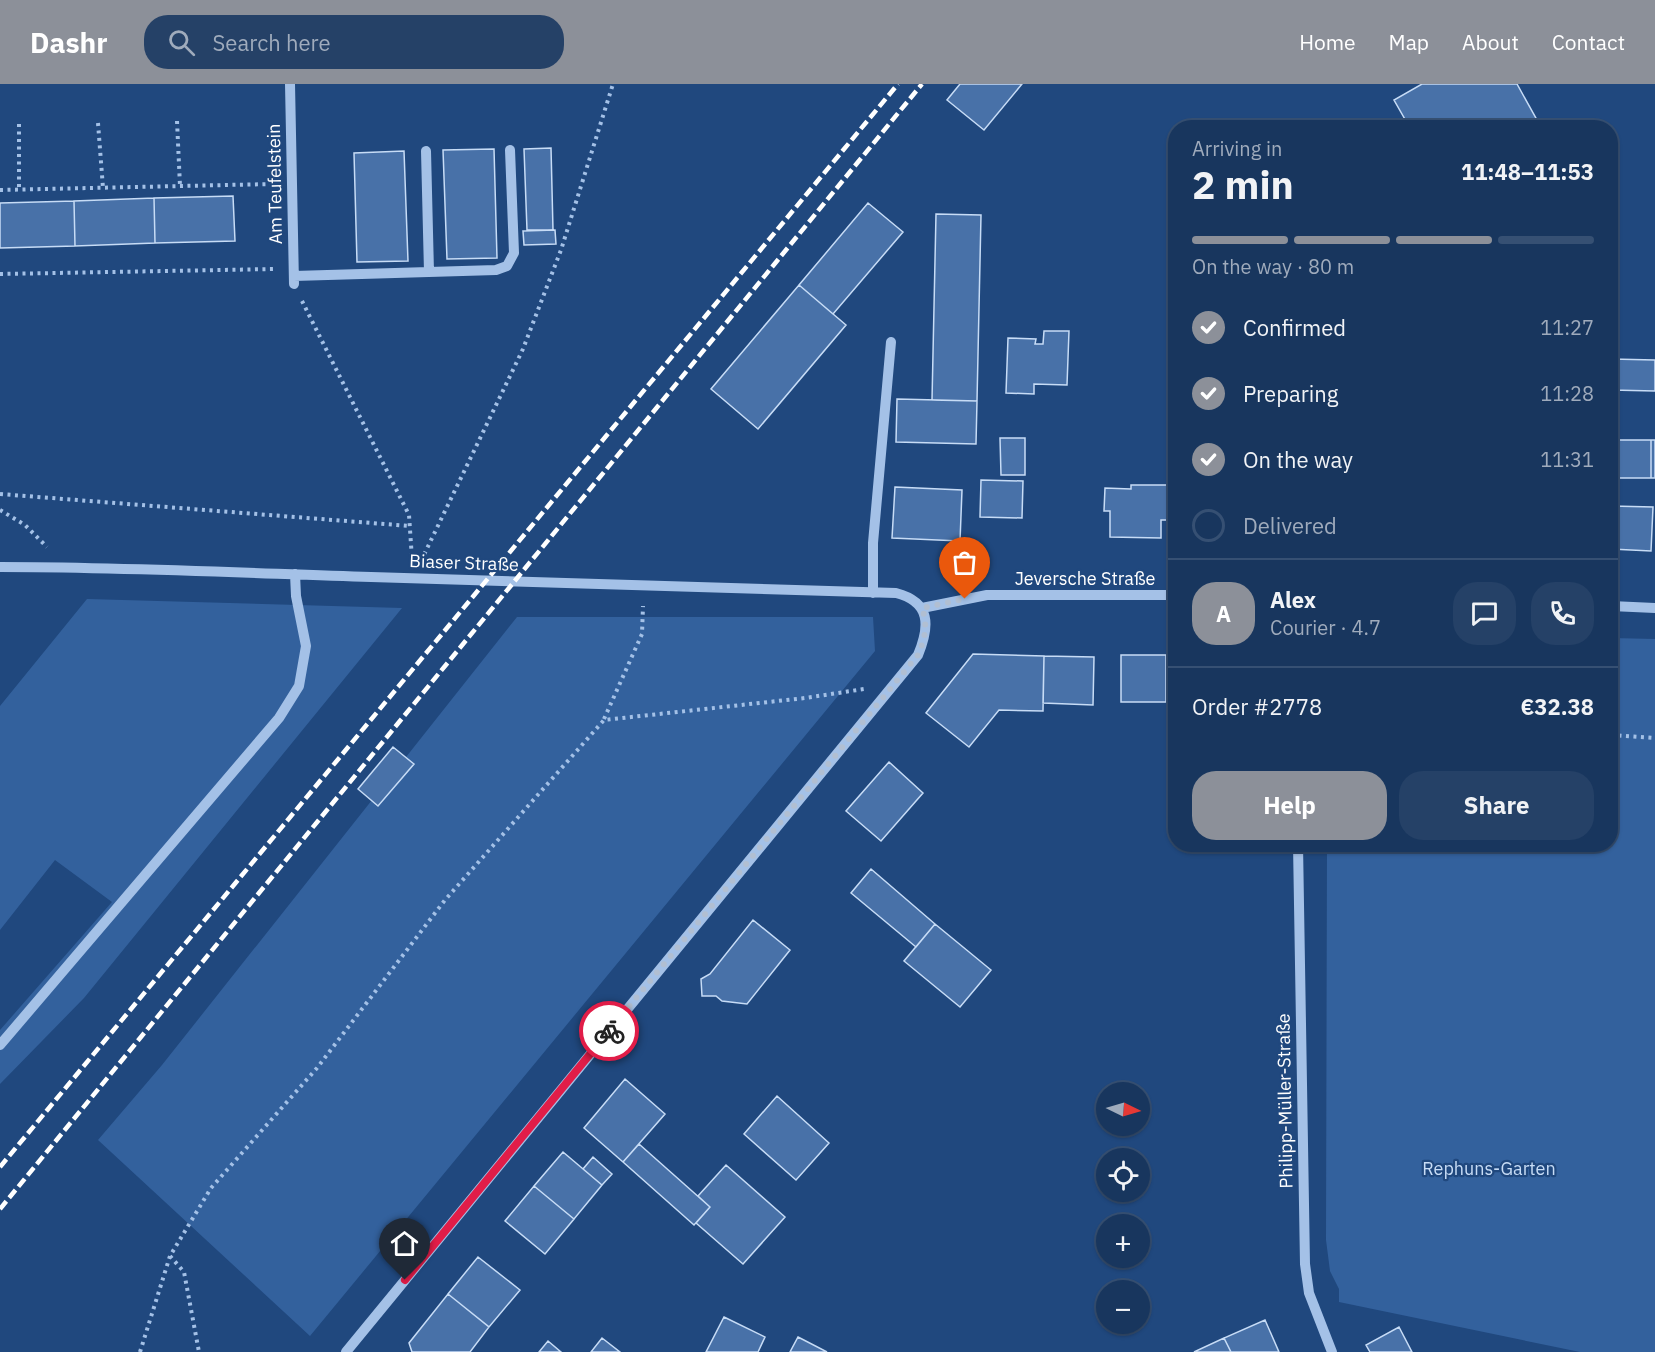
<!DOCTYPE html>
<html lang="en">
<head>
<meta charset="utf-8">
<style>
  body { margin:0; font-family:"IBM Plex Sans",sans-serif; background:#254167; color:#f1f3f6; height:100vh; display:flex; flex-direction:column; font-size:22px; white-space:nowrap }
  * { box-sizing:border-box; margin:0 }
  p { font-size:20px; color:#9fabbc }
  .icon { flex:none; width:33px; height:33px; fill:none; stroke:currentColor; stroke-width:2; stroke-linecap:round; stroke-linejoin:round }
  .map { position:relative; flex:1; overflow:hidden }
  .panel { position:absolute; left:1168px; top:36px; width:450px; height:732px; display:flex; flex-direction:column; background:#18365e; border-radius:24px; box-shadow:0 2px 4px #0004,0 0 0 2px #365073 }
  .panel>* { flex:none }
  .needle { width:39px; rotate:95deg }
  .controls { position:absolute; left:1096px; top:998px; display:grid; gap:12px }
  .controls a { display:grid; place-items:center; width:54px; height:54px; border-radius:50%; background:#18365e; box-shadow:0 2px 4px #0004,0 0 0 2px #365073; font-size:30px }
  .pin { position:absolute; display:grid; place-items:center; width:51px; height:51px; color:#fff; margin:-62px -26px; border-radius:50% 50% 50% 0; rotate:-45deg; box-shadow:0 0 6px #0007 }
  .pin .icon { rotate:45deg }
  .courier { position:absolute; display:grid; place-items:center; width:60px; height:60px; margin:-30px; border:4px solid #e11d48; border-radius:50%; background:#fff; color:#222; box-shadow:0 2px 8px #0007 }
  .headline em { font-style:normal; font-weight:800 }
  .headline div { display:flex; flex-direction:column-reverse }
  .headline { display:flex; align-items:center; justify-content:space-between; height:102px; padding:0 24px }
  h1 { font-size:39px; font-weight:800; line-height:45px }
  .bar { display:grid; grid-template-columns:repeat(4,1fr); gap:9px 6px; align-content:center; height:72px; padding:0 24px }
  .bar i { height:8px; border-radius:4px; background:#365073 }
  .bar .selected { background:#8c9099 }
  .bar p { grid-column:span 4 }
  .line { display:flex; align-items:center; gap:15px; padding:0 24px; border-top:2px solid #365073 }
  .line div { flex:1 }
  .round { display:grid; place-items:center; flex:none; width:63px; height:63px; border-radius:24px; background:#254167 }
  ol { padding:0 24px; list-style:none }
  li { display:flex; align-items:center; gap:18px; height:66px }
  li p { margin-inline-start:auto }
  li .icon { padding:6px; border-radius:50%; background:#8c9099; color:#fff; stroke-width:4 }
  li:last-child { color:#9fabbc }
  li i { width:33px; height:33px; border:3px solid #365073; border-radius:50% }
  .cta { display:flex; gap:12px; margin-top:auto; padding:12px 24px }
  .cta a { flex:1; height:69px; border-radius:24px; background:#8c9099; color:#fff; font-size:24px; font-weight:800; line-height:69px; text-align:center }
  .cta a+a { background:#254167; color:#f1f3f6 }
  header { display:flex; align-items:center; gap:36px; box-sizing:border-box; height:84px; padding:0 30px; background:#8c9099; color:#fff }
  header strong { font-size:28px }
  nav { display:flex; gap:33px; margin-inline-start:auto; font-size:21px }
  .search { width:420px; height:54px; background:#254167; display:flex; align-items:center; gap:15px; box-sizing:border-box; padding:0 21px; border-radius:24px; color:#9fabbc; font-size:22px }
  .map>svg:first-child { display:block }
  .green { fill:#33619d }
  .building { fill:#4871a8; stroke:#c7dcf6; stroke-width:1.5 }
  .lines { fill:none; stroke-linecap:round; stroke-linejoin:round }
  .path { stroke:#a4c1e7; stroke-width:4; stroke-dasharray:3 4.5; stroke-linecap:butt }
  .minor { stroke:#a4c1e7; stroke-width:10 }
  .rail { stroke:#fff; stroke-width:4.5; stroke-dasharray:10 4.5; stroke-linecap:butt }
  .done { stroke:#b1bfd2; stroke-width:6; stroke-dasharray:0 10.8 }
  .route { stroke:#e11d48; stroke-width:8 }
  .labels { text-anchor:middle; stroke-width:4.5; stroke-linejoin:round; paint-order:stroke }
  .street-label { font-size:18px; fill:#fff; stroke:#20487e }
  .park-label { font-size:18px; fill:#c7dcf6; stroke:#20487e }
</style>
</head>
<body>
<header>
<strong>Dashr</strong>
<div class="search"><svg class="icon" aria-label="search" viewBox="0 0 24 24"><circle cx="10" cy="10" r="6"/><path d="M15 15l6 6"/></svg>Search here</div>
<nav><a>Home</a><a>Map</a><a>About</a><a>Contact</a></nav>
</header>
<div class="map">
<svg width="1655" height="1268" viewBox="0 0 1655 1268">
  <rect width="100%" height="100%" fill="#20487e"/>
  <path class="green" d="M87,515L402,524L84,914L0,1000V946L112,818L55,776L0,846V622Z
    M517,533H873L875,567L310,1252L98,1056L162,981Z
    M1611,554L1655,555V1268H1580L1339,1218V1205L1330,1187L1326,1156L1327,761L1611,760Z"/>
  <path class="building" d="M960,0H1022L984,46L947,16Z
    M1422,0H1517L1537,36L1524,44H1410L1394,16Z
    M551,64L553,146H527L524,65Z
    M494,65L497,174L447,175L443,66Z
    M404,67L408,177L357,178L354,69Z
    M233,112L235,157L155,159L154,114Z
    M154,114L155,159L75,162L74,117Z
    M74,117L75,162L0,164V119Z
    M868,119L903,148L833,230L799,201Z
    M936,130L981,131L977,317L932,316Z
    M555,146L556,160L524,161L523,147Z
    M799,201L846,241L758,345L711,305Z
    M1044,247H1069L1067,301L1034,300V310L1006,309L1008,254L1036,255L1035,260H1043Z
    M1611,275L1655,276V307L1611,306Z
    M897,315L977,317L976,360L896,358Z
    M1000,354H1025V391H1001Z
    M1611,356H1651V394H1611Z
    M1651,356H1655V394H1651Z
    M981,396L1023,397L1022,434L980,433Z
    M1131,401H1171V436H1161V454L1110,453V427H1104L1105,404L1131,405Z
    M895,403L962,406L960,457L892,454Z
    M1611,422L1653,423L1651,467L1611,465Z
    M973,570L1044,572L1043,627L999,626L969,663L926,629Z
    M1121,571H1166V618H1121Z
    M1166,571H1176V618H1166Z
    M1044,572L1094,573L1093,621L1043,619Z
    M393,663L414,680L378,722L358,705Z
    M889,678L923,709L881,757L846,727Z
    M871,785L935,840L916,863L851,809Z
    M753,836L790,866L747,920L722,917L716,912H702L701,895L710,890Z
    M935,840L991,886L960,923L904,877Z
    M625,995L665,1030L623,1078L584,1044Z
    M777,1012L829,1059L796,1096L744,1050Z
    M639,1060L710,1123L694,1141L623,1078Z
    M563,1068L602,1101L574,1135L534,1102Z
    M593,1073L612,1090L602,1101L583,1085Z
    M726,1081L785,1133L743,1180L696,1139L710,1123L698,1112Z
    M534,1102L574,1135L545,1170L505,1137Z
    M478,1173L520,1206L489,1243L448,1210Z
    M448,1210L489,1243L470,1268H412L409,1259Z
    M724,1233L765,1253L758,1268H706Z
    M1265,1236L1279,1268H1231L1224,1254Z
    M1399,1243L1412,1268H1370L1366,1261Z
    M798,1253L827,1268H790Z
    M602,1254L620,1268H591Z
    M1224,1254L1231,1268H1194Z
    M548,1257L561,1268H539Z"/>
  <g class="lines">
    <path class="path" d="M177,37L180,102
      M98,39L103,104
      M19,40V106
      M0,106L272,100
      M0,190L275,185
      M302,217L409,431L412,475
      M0,410L410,442
      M0,426L25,441L47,463
      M421,477L523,265L561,166L613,0
      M604,635L642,550L643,522
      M1611,651L1655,654
      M170,1172L184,1188L199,1268
      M140,1268L170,1172L211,1104L317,984L445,816L604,636L805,614L864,605"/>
    <path class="minor" d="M290,0L294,200
      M426,67L429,188
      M294,192L496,186L507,182L514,169L510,66
      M0,483C124,483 247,489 371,493C546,499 721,505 896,509C931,518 930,542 918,571L346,1268
      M873,509V459L891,258
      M1611,522L1655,524
      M922,524L987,511H1176
      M1298,760L1305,1180L1309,1209L1332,1268
      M0,961L279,634L299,602L306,562L296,512L295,490"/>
    <path class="rail" d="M0,1083L898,0
      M0,1125L922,0"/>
  </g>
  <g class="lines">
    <path class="done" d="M609,947L918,571C925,555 928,541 922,524L965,515"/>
    <path class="route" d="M405,1196L609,947"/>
  </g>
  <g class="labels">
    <g class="street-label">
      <text transform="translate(275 100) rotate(-91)" y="6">Am Teufelstein</text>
      <text transform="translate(464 479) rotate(2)" y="6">Biaser Straße</text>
      <text x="1085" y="501">Jeversche Straße</text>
      <text transform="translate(1285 1017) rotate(-91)" y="6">Philipp-Müller-Straße</text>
    </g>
    <g class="park-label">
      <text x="1489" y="1091">Rephuns-Garten</text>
    </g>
  </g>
</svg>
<div class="controls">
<a><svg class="needle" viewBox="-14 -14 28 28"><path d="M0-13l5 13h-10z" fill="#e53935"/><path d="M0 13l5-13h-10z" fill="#9fabbc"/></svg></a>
<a><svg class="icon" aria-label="locate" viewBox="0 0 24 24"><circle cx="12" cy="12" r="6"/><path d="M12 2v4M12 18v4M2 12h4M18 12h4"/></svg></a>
<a>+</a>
<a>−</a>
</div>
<div class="pin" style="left:965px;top:515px;background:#ea580c"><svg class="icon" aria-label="bag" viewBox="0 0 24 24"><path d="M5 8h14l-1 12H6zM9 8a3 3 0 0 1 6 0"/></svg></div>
<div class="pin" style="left:405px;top:1196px;background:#1f2937"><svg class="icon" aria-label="home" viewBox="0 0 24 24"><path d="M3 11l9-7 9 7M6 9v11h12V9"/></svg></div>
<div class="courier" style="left:609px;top:947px"><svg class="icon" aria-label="bike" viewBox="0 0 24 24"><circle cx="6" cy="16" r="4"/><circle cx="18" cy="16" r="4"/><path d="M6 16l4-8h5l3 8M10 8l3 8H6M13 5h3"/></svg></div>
<section class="panel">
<div class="headline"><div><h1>2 min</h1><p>Arriving in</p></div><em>11:48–11:53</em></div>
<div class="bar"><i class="selected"></i><i class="selected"></i><i class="selected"></i><i></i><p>On the way · 80 m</p></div>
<ol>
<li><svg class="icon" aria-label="check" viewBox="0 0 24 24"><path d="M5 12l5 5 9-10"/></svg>Confirmed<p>11:27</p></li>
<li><svg class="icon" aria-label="check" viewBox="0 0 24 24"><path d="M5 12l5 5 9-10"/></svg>Preparing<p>11:28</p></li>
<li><svg class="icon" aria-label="check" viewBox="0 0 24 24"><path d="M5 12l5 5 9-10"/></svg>On the way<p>11:31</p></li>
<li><i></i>Delivered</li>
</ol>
<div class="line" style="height:108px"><b class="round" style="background:#8c9099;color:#fff">A</b><div><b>Alex</b><p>Courier · 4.7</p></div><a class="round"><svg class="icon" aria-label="chat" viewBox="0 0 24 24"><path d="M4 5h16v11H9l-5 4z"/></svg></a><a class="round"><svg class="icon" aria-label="phone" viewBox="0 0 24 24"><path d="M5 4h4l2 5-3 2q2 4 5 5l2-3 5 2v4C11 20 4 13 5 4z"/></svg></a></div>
<div class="line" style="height:78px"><div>Order #2778</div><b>€32.38</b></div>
<div class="cta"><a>Help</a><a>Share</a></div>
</section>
</div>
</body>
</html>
